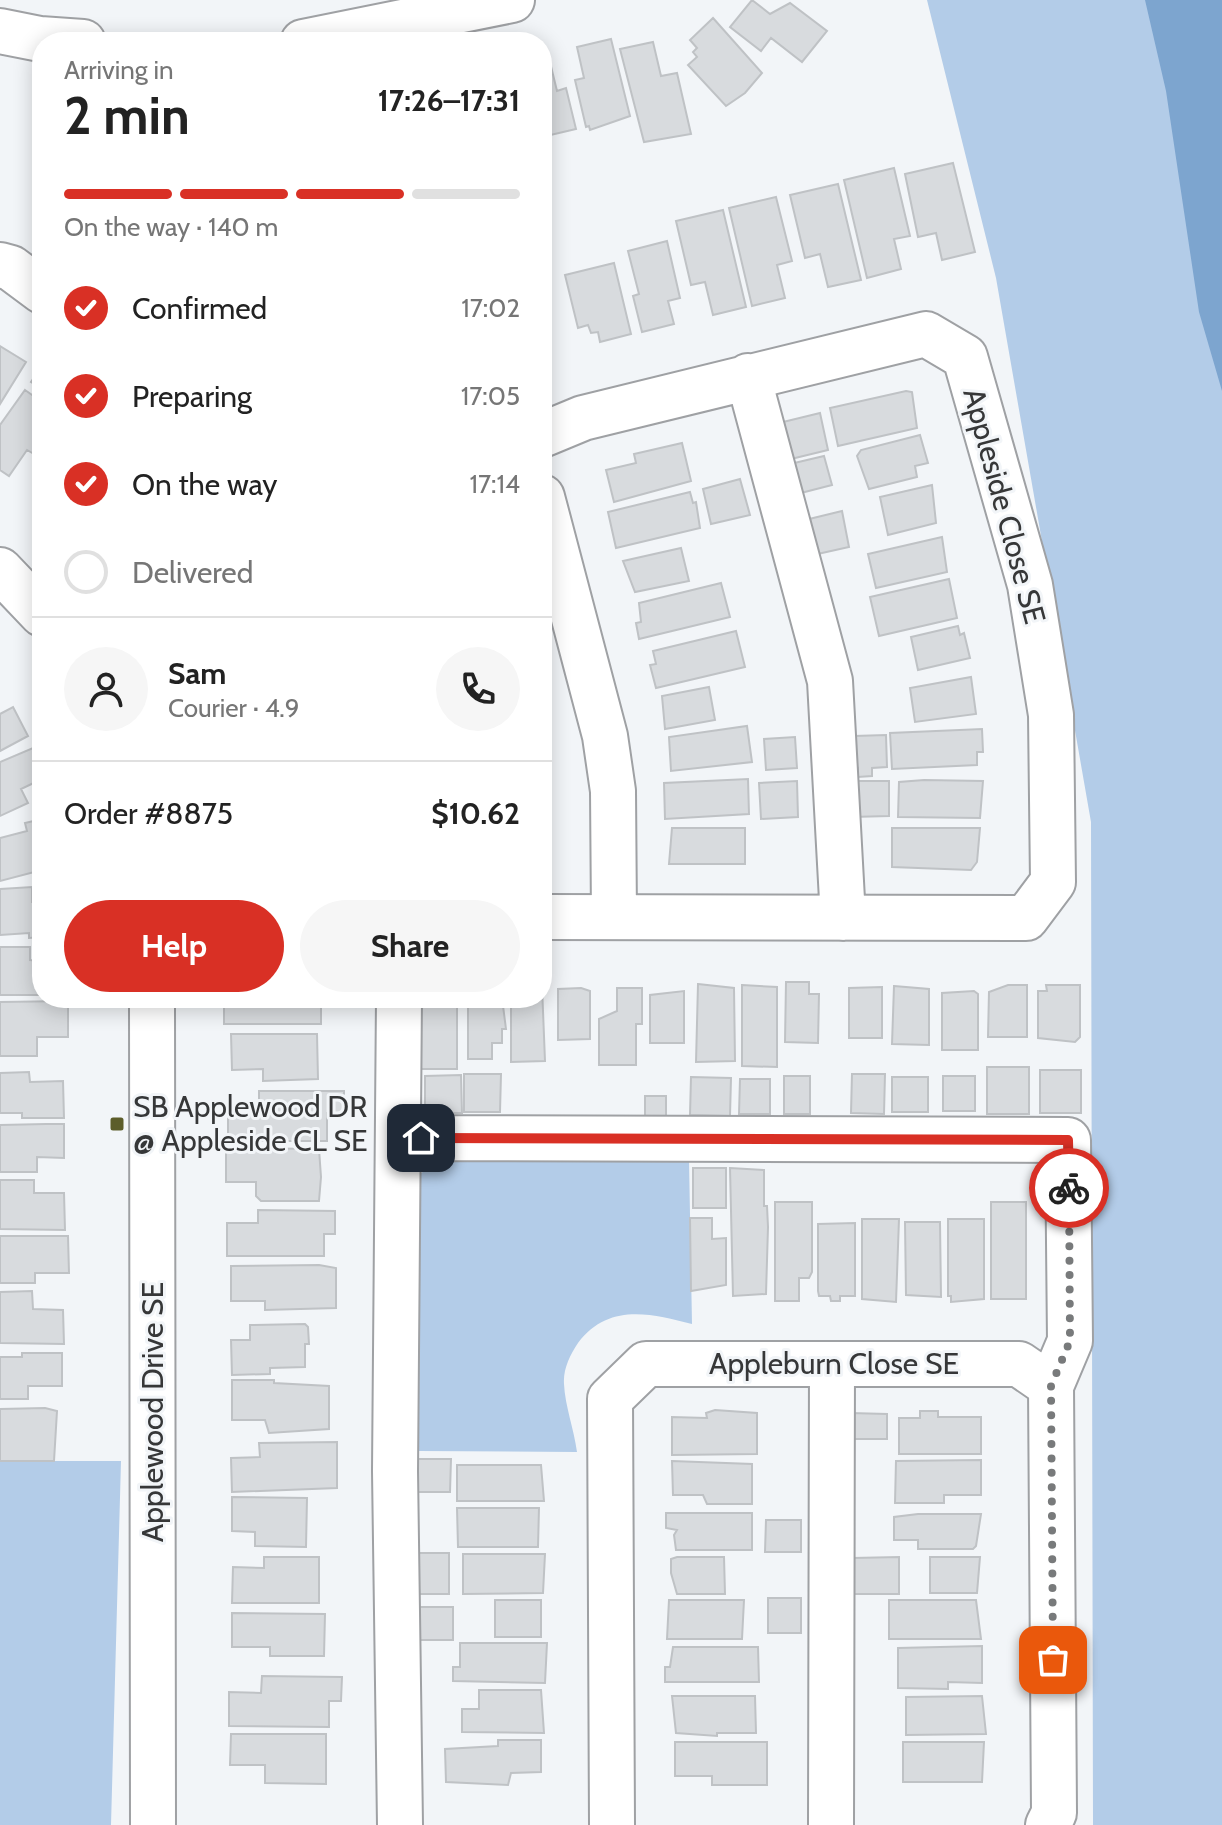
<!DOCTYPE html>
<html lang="en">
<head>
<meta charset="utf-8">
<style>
  body { margin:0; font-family:Cabin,sans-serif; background:#f6f6f6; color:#222; height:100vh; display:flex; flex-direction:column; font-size:30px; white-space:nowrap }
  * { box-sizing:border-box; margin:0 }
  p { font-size:26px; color:#767676 }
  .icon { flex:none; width:44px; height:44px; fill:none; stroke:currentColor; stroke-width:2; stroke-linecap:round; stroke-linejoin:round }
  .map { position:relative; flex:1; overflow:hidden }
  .details { position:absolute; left:32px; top:32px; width:520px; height:976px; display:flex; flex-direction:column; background:#fff; border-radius:32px; box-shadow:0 4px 20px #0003 }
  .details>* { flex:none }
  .pin { position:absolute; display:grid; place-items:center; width:68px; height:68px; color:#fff; margin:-34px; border-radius:16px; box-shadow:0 4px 12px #0006 }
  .courier { position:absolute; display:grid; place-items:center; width:80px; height:80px; margin:-40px; border:6px solid #d93025; border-radius:50%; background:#fff; color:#222; box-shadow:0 2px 10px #0007 }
  .summary em { font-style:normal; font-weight:700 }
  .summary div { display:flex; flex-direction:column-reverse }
  .summary { display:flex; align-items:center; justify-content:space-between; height:136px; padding:0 32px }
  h1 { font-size:52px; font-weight:700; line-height:60px }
  .bar { display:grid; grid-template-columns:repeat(4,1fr); gap:12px 8px; align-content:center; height:96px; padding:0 32px }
  .bar i { height:10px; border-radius:6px; background:#e0e0e0 }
  .bar .active { background:#d93025 }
  .bar p { grid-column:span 4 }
  .line { display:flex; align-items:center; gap:20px; padding:0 32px; border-top:2px solid #e0e0e0 }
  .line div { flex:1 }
  .round { display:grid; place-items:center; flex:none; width:84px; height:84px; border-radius:42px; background:#f6f6f6 }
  ol { padding:0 32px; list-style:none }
  li { display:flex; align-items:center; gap:24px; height:88px }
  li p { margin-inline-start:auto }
  li .icon { padding:8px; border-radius:50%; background:#d93025; color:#fff; stroke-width:4 }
  li:last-child { color:#767676 }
  li i { width:44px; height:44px; border:4px solid #e0e0e0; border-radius:50% }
  .action { display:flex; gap:16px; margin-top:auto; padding:16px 32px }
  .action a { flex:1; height:92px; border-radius:48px; background:#d93025; color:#fff; font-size:32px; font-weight:700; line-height:92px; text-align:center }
  .action a+a { background:#f6f6f6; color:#222 }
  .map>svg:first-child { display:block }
  .green { fill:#b3cce8 }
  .water { fill:#7da5cf }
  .building { fill:#d8dbde; stroke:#bfc2c5; stroke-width:2 }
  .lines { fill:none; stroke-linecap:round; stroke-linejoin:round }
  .minor-casing { stroke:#9fa1a4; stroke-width:48 }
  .minor { stroke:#fff; stroke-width:44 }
  .done { stroke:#787a7b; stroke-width:8; stroke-dasharray:0 14.4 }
  .route { stroke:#d93025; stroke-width:10 }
  .poi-dot { fill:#5c5d2a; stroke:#f2f5f8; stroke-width:3 }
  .labels { text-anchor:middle; stroke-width:6; stroke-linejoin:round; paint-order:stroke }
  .street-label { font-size:30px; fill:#363738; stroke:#f2f5f8 }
  .poi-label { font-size:30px; fill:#363738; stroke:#f2f5f8; text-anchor:start }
</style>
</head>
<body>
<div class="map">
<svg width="1222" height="1825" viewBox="0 0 1222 1825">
  <rect width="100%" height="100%" fill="#f2f5f8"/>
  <path class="green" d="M927,0H1222V1825H1093L1091,822L996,278Z
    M496,1159L689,1160L692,1324C650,1313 608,1303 578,1343C570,1355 563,1369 564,1384C565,1406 574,1429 577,1452L419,1451L417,1176L436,1163Z
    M0,1461H121L111,1825H0Z"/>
  <path class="water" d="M1145,0H1222V391L1199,312L1166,91Z"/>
  <path class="building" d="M752,0L770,14L790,3L827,31L802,62L771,38L761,51L730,27Z
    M713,18L762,73L745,93L726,106L688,65L697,57L693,52L697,48L690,40Z
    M611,39L630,116L590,130L589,126L586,127L575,80L584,78L577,47Z
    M653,42L661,76L677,73L691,134L644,142L620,49Z
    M548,54L557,91L566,88L576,129L542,137V56Z
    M953,163L975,252L942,260L936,233L918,237L905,174Z
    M894,168L910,236L894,239L901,269L867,278L844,180Z
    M838,184L861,280L828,287L820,254L805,258L790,195Z
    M776,197L792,261L777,265L785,298L752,306L729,208Z
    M723,210L746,307L713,315L705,282L691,285L676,221Z
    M667,241L680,298L668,301L674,324L642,332L633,296L639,294L628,251Z
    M614,263L631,334L600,342L598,332L591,333L588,325L578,328L565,275Z
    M0,346L26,362L0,404Z
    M42,366V389L31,382Z
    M25,390L42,402V443L34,454L27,450L9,476L0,470V425Z
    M906,391L912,392L917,428L838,446L830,408Z
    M820,413L828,450L791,459L783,422Z
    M920,435L928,463L915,466L917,477L869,489L857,456L861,450Z
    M682,443L691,481L614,502L606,470L636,463L634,454Z
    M824,456L832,485L797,494L790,464Z
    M740,479L750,515L711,524L703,489Z
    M932,485L936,523L888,535L880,497Z
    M690,492L693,503L696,502L700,528L616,548L608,512Z
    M842,511L849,547L813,555L805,520Z
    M942,537L947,572L876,588L868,554Z
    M681,548L689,581L635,592L623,561Z
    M949,579L957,618L879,636L870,597Z
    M721,583L730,617L639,639L636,623L641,622L639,603Z
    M958,626L960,635L964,633L970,658L918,670L911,637Z
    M736,631L745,667L656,688L650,665L656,664L653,651Z
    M971,677L976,714L915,722L910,688Z
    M709,687L715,720L665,729L662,696Z
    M13,707L28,736L0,751V714Z
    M747,726L752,762L671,771L669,737Z
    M982,729L983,752H977V765L892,769L890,733Z
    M886,735L887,767L872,768V776L858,777V768L854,769V736Z
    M795,737L797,768L766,770L764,739Z
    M33,748L42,767V779L21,789L28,803L0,816V762Z
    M542,778L549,812L542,815Z
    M748,779L749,814L665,819L664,783Z
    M924,780L983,781L980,818L898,817L899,782Z
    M797,781L798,817L761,819L759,783Z
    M851,781H889V816L852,817Z
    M42,819V870L0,881V838L27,831L25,823Z
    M672,828H745V864H669Z
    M892,828H980L977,862L971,870L892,867Z
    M32,887V902H42V937L29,938V933L0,935V889Z
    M0,947H30V960L42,961V995H0Z
    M786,982H809V994H819L818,1043L785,1042Z
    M698,984L734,988L735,1061L696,1062Z
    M742,985L777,987V1067L742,1066Z
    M1008,985H1027V1037H988L989,992Z
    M1046,985H1080V1037L1075,1042L1038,1038V991H1047Z
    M542,986L545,1061L511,1062V998H542Z
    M894,986L929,989V1045L892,1044Z
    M882,987V1038H849V988Z
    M581,988L590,991V1039L558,1040V989Z
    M617,988H642V1024H636V1065H599V1019L617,1011Z
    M684,991V1043H650V995Z
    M974,991L978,994V1050H942V993Z
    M224,998H321V1024H224Z
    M420,998H457V1069H420Z
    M468,998H502L506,1029H502V1043H492V1059H468Z
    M68,1001V1037H37V1056H0V1002Z
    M231,1034H317L318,1079L263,1081V1069L232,1070Z
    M987,1067H1029V1114H987Z
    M1040,1070H1081V1113H1040Z
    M29,1072L30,1082L63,1081L64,1118H22V1113H0V1073Z
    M464,1074H501L500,1112H464Z
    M852,1074H885L884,1114L851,1113Z
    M461,1075L462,1113H425V1076Z
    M784,1076H810V1114H784Z
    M943,1076H975V1111H943Z
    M691,1077L731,1078L730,1116L690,1115Z
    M892,1077H928V1112H892Z
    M740,1079H770V1114H739Z
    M259,1091H344V1113H327V1141H228V1109L259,1108Z
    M645,1096H666V1117H645Z
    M46,1124H64V1158L37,1157V1172H0V1125Z
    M226,1148L319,1149L321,1177L319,1201H261L256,1196V1182H226Z
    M693,1168H726V1208H693Z
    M730,1168L764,1170V1206H767L768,1227L766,1294L733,1296Z
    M0,1180H34V1193H64L65,1230L0,1229Z
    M775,1202H812V1272L809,1278H799V1301H775Z
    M991,1202H1026V1299H991Z
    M258,1210L335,1211V1234H324V1256H227V1223H258Z
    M690,1218H712V1239L726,1238V1285L691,1291Z
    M862,1219H899L896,1302L862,1299Z
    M948,1219H984V1299L951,1302V1296H948Z
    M905,1222H940L941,1297L906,1295Z
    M855,1223V1296H840V1301H831L830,1296H819L818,1291V1224Z
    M0,1236H68L69,1273H35V1283H0Z
    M319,1265L336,1268V1308L265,1310V1301H231V1266Z
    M32,1291L33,1309L63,1310L64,1344L0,1343V1292Z
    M305,1324L308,1327L309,1344H305V1367L270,1368V1374L232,1375L231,1340H250V1325Z
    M22,1353H62V1386H28V1399H0V1357H22Z
    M232,1380H274V1383L329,1386V1429L269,1433L265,1420H232Z
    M45,1408L57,1411L54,1461H0V1409Z
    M715,1410L757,1413V1454L672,1455V1417L707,1418L706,1413Z
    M920,1411H938V1417H981V1454H899V1418H920Z
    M850,1413L887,1414V1439H850Z
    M337,1442V1488L232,1492L231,1458L260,1457L259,1443Z
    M417,1459H451L450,1492H416Z
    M981,1460V1495H944V1503H895L896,1461Z
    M672,1461L752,1464V1504H707L703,1495H673Z
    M457,1465H541L544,1501H457Z
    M232,1497L307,1498L306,1547L255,1546V1532L232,1531Z
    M457,1508H539L538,1547H458Z
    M666,1513H752V1550H676L674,1535L677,1530L666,1528Z
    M918,1514H981L976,1546L973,1549H918V1540H894V1517Z
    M766,1520H801V1552H765Z
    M418,1553H449V1594H418Z
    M463,1554H545L543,1593L463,1594Z
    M264,1557H319V1603H232L233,1567L264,1568Z
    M677,1557H724L725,1594H677L671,1573V1559Z
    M899,1557V1594H853V1558Z
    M930,1557H980L977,1593H930Z
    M768,1598H801V1633H768Z
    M495,1600H541V1637H495Z
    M669,1600H744L742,1639H667Z
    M889,1600H976L981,1639H889Z
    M415,1607H453V1640H415Z
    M232,1613L325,1614L324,1656H270V1647H232Z
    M460,1643H547L545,1683L453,1681V1667H460Z
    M982,1646V1683L948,1682V1689L898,1688V1648Z
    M673,1647H758L759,1682H665V1667H670Z
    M262,1676L342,1677L341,1701H329V1727L229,1726V1692L261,1693Z
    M479,1690H541L544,1733L462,1732V1709H479Z
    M672,1696H755L756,1733H717V1736L676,1733Z
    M982,1696L986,1734L906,1735V1697Z
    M231,1734H326V1784L265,1783V1765H230Z
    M498,1740H541V1772L511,1773L508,1785L446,1782L445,1749L498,1746Z
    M675,1742H767V1785H712V1776H675Z
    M903,1742H984L982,1782H903Z"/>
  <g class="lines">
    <defs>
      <path id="minor" d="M0,31L40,39L83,42
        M303,42L512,0
        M0,265L11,268L42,291
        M748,376L830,681L843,918
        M542,435L583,418L926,334L965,357L1030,585L1051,715L1053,882L1026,918L542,917
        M542,497L605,736L613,791L614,917
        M0,570L42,614
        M152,998L153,1825
        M399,998L395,1471L400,1825
        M398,1138L1068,1140L1070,1341L1051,1386L1054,1813L1048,1825
        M612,1825L610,1399L646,1364H1019L1051,1386
        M831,1825L832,1364"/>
    </defs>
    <use href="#minor" class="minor-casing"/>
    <use href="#minor" class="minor"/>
  </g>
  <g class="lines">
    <path class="done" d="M1053,1660L1051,1386L1070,1341L1069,1188"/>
    <path class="route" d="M421,1138L1068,1140L1069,1188"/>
  </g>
  <rect class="poi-dot" x="109" y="1116" width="16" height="16" rx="4"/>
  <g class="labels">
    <g class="street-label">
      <text transform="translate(1004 506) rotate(75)" y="10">Appleside Close SE</text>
      <text x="834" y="1374">Appleburn Close SE</text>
      <text transform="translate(153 1412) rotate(-90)" y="10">Applewood Drive SE</text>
    </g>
    <g class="poi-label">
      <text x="133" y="1117">SB Applewood DR<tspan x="133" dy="34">@ Appleside CL SE</tspan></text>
    </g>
  </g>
</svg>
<div class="pin" style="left:1053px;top:1660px;background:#ea580c"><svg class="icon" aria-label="bag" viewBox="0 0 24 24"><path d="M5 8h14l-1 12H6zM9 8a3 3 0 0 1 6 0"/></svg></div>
<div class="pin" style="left:421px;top:1138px;background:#1f2937"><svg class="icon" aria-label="home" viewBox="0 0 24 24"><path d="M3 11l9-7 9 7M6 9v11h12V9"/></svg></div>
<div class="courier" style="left:1069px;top:1188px"><svg class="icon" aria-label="bike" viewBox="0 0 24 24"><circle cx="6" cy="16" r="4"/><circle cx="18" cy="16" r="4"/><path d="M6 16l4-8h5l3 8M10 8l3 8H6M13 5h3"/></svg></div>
<section class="details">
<div class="summary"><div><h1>2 min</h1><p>Arriving in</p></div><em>17:26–17:31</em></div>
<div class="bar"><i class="active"></i><i class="active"></i><i class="active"></i><i></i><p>On the way · 140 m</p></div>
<ol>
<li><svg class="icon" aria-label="check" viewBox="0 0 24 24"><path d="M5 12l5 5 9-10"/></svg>Confirmed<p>17:02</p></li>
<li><svg class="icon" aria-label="check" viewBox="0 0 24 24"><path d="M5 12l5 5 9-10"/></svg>Preparing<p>17:05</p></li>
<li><svg class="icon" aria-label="check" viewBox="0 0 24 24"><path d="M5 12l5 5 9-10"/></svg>On the way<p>17:14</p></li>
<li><i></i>Delivered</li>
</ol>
<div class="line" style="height:144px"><a class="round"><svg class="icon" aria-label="person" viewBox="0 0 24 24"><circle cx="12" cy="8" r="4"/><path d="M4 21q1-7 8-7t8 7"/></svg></a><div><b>Sam</b><p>Courier · 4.9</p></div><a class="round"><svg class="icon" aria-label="phone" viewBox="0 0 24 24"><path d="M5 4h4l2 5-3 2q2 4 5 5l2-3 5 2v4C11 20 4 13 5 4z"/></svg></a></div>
<div class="line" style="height:104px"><div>Order #8875</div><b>$10.62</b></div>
<div class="action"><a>Help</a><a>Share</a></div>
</section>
</div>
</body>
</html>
